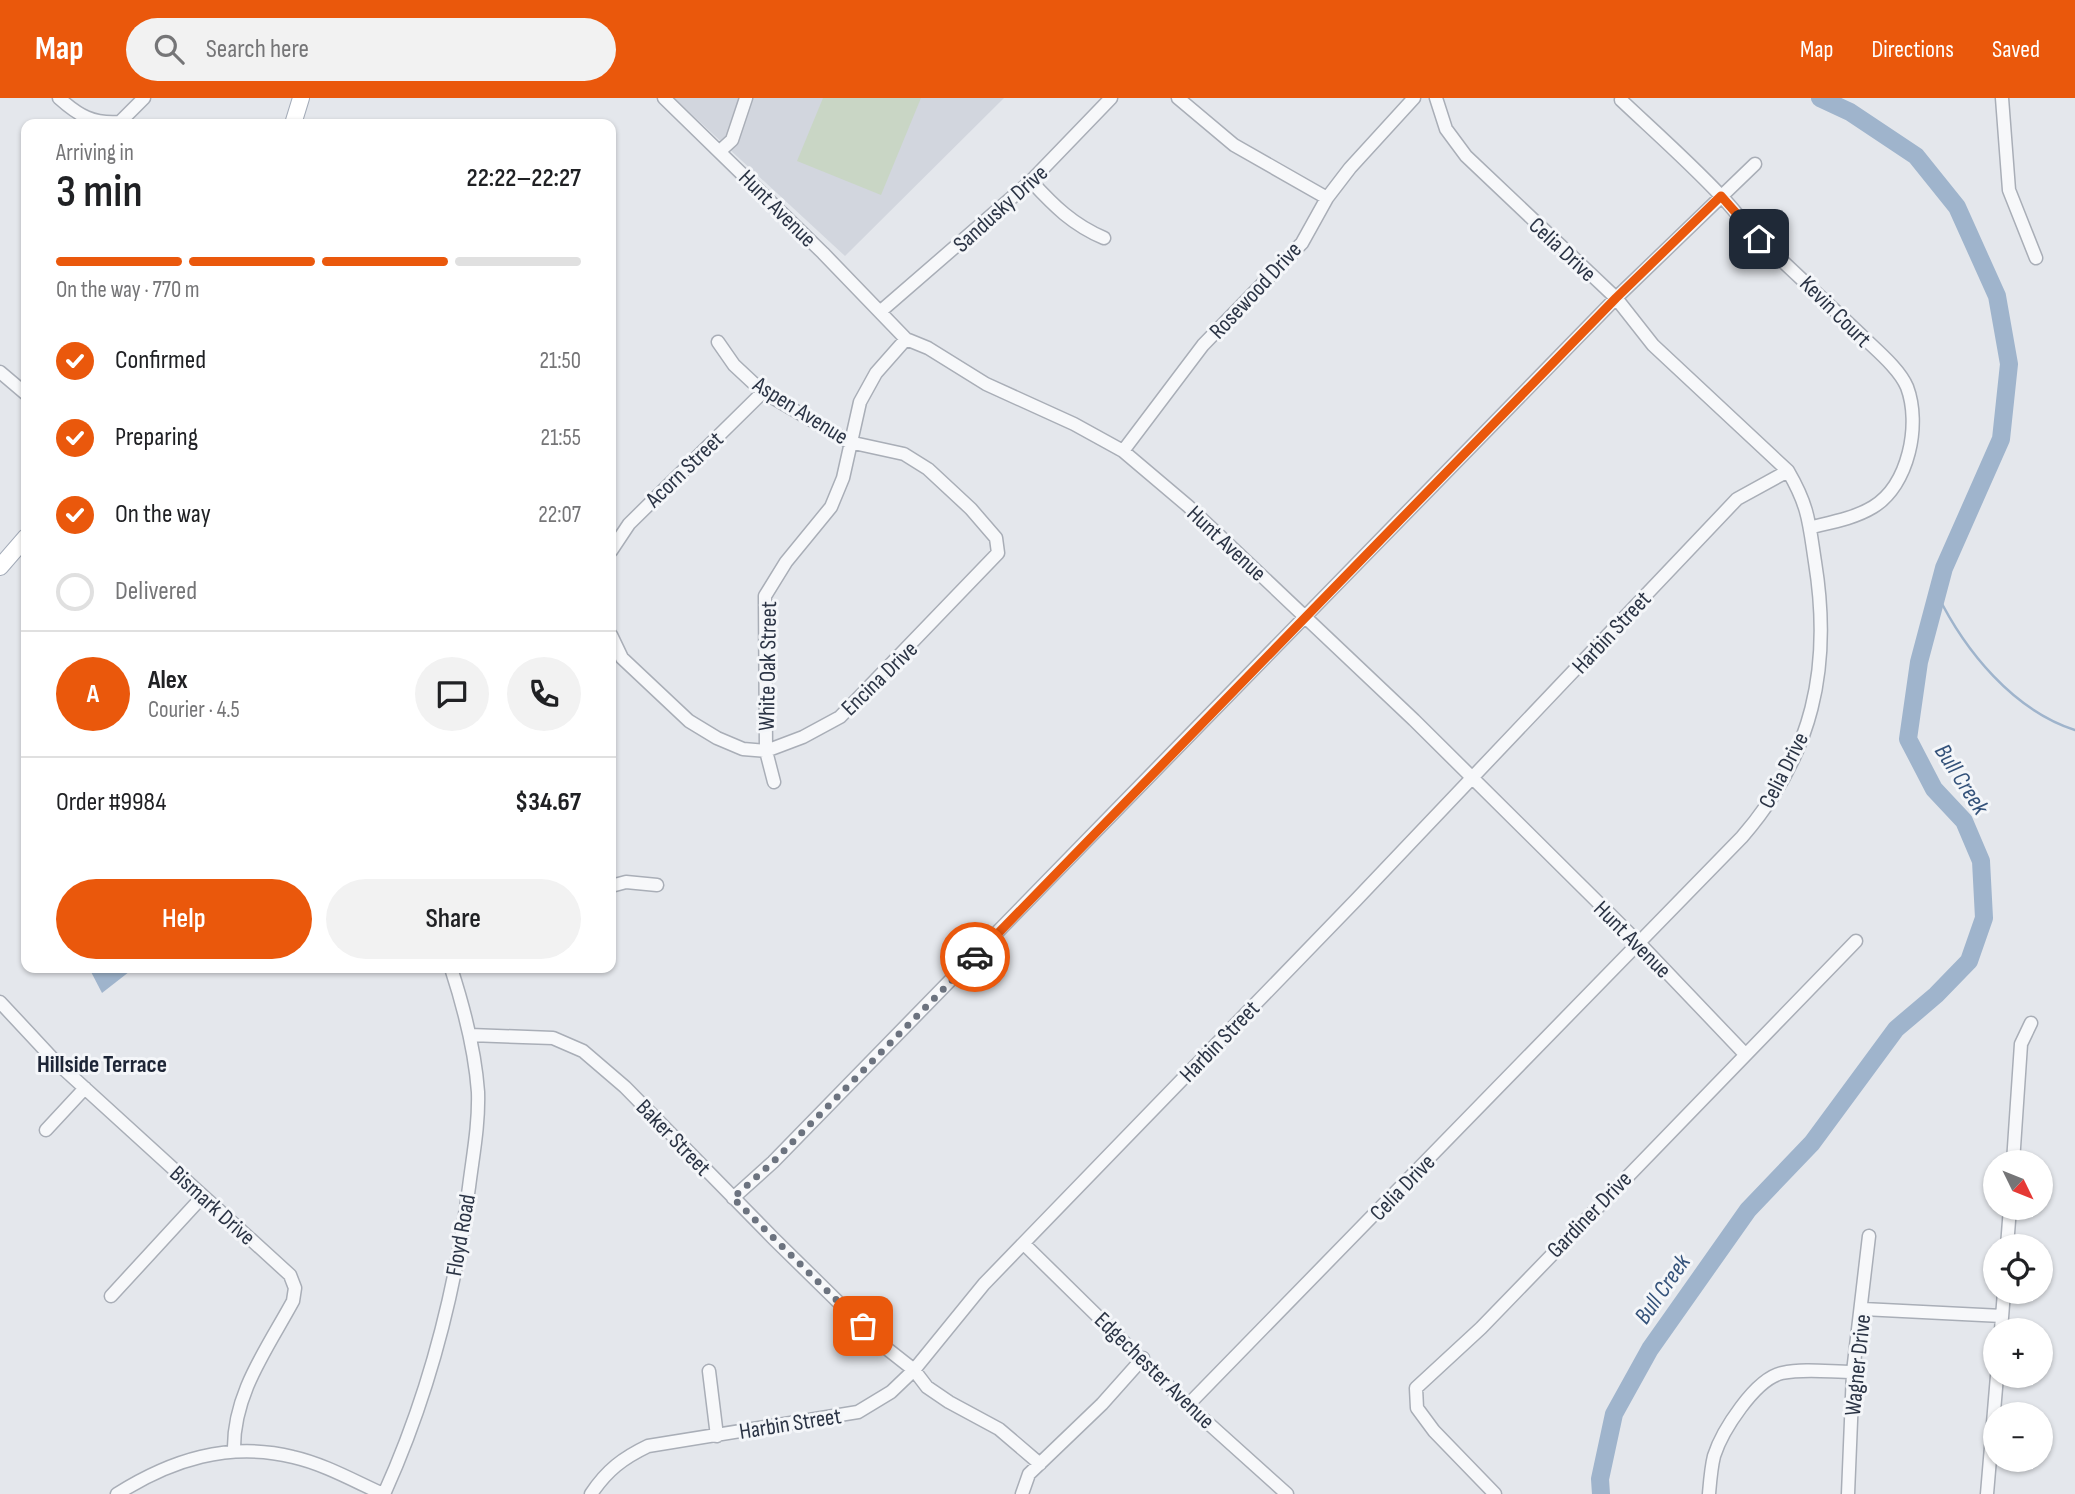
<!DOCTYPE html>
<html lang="en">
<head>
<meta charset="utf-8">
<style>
  body { margin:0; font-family:"Sofia Sans Condensed",sans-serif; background:#f2f2f2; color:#202124; height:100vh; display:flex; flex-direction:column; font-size:26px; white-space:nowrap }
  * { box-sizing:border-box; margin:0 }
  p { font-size:23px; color:#757577 }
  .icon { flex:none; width:38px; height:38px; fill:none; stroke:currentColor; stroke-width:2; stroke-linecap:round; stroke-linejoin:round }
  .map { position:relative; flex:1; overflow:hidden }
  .panel { position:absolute; left:21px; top:21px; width:595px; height:854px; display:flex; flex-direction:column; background:#fff; border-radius:14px; box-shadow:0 2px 5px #0004 }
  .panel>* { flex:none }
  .needle { width:46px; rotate:133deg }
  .fabs { position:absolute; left:1983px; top:1052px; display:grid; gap:14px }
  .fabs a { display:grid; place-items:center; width:70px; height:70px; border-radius:50%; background:#fff; box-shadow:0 2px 5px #0004; font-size:35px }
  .pin { position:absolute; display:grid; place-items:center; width:60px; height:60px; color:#fff; margin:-30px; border-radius:14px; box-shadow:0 4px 10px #0006 }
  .courier { position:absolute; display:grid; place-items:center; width:70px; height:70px; margin:-35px; border:5px solid #ea580c; border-radius:50%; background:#fff; color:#222; box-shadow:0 2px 9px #0007 }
  .summary em { font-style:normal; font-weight:600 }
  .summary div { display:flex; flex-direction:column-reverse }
  .summary { display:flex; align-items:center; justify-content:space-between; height:119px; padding:0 35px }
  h1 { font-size:46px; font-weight:600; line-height:52px }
  .bar { display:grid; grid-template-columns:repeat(4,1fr); gap:10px 7px; align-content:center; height:84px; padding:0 35px }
  .bar i { height:9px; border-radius:5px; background:#e0e0e0 }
  .bar .on { background:#ea580c }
  .bar p { grid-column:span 4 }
  .line { display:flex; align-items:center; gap:18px; padding:0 35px; border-top:2px solid #e0e0e0 }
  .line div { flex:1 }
  .round { display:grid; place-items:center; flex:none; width:74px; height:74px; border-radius:37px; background:#f2f2f2 }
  ol { padding:0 35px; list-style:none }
  li { display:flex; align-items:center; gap:21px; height:77px }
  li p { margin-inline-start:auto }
  li .icon { padding:7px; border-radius:50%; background:#ea580c; color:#fff; stroke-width:4 }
  li:last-child { color:#757577 }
  li i { width:38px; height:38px; border:4px solid #e0e0e0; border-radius:50% }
  .button { display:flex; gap:14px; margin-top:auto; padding:14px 35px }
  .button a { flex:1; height:80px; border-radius:42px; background:#ea580c; color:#fff; font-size:28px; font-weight:600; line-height:80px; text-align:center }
  .button a+a { background:#f2f2f2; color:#202124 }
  header { display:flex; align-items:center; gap:42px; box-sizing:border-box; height:98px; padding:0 35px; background:#ea580c; color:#fff }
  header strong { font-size:33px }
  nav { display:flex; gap:38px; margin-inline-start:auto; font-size:24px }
  .search { width:490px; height:63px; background:#f2f2f2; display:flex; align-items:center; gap:18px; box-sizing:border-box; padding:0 24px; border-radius:38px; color:#757577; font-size:26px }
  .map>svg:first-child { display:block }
  .built { fill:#d2d6de }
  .green { fill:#c9d6c5 }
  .water { fill:#9fb4cc }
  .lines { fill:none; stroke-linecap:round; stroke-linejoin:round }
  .stream { stroke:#9fb4cc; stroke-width:2.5 }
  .river { stroke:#9fb4cc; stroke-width:18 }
  .minor-casing { stroke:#a9aeb7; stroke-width:15 }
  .major-casing { stroke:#a3abb8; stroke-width:18 }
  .minor { stroke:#f7f8fa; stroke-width:12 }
  .major { stroke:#fff; stroke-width:16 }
  .done { stroke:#6c737f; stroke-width:7; stroke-dasharray:0 12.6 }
  .route { stroke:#ea580c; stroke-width:9 }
  .labels { text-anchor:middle; stroke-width:6; stroke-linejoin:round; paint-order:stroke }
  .street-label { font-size:23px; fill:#2b3445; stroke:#f4f6f9 }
  .water-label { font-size:24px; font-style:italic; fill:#34527a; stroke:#f4f6f9 }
  .neighbourhood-label { font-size:24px; font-weight:bold; fill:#1d2536; stroke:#f4f6f9 }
</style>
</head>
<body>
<header>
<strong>Map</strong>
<div class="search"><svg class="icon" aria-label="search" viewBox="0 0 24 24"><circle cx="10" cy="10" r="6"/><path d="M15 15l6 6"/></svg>Search here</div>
<nav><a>Map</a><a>Directions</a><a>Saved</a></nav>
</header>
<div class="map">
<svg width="2075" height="1396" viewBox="0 0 2075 1396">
  <rect width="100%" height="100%" fill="#e4e7ec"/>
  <path class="built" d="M674,0H1004L845,158Z"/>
  <path class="green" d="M823,0H921L881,97L797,63Z"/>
  <path class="water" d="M89,870H134L102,895Z"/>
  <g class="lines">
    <path class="stream" d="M1937,496C1965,553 2013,612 2075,632"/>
    <path class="river" d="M1601,1396L1600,1381L1614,1316L1650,1251L1748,1112L1812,1045L1896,931L1936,897L1969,863L1984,820L1981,763L1964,723L1934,691L1908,641L1919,564L1944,470L2001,341L2009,266L1997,198L1957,109L1916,58L1850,14L1820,0"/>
    <defs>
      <path id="minor" d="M59,0C79,18 93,26 120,24L144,0
        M664,0L823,155L906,241L928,250L986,286L1074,326L1123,353L1188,408L1414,622L1640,846L1744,955
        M1178,0L1234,47L1327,100
        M2002,0L2009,92L2036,160
        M1621,2C1655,34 1690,65 1721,98C1735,112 1746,129 1760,142C1794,174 1827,205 1861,237C1875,251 1899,270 1907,289C1921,326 1909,387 1873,409C1855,420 1833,424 1812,429
        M720,53L732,42L746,0
        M1031,83C1054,108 1073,127 1104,140
        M881,213L1031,83L1111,0
        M0,274L26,296
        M1123,353L1203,247L1302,145L1327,100L1350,70L1414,0
        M611,453L629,426L763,294
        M611,537L622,560L689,623L717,640L743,651L766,653L803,639L840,619L998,455L996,440L971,411L928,371L904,356L849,344L763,294L734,267L718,244
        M774,684L766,653L765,498L786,464L831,409L843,380L860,304L876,275L906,241
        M611,788L626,784L657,787
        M0,904L55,963L290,1177L295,1190L293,1203C267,1251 233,1296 234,1352
        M470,937L553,940L583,953L625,989L774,1141L881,1246L914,1272L927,1289L949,1304L999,1331L1040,1366
        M46,1032L85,990
        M2013,1064L2021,946L2031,925
        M733,1100L773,1064L1616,200L1755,66
        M1024,1146L1188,1307L1287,1396
        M2007,1148L2010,1110
        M111,1198L203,1098
        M1863,1211L2002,1218
        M2001,1232L2004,1194
        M709,1273L717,1338
        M1188,1307L1742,739C1813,657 1832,569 1815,464C1809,425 1809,409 1788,373L1653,247L1616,200L1466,58L1446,31L1436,0
        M117,1396C171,1362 229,1343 293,1359C324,1366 354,1383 383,1396
        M384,1396C428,1299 455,1195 469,1089C473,1057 479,1027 478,994C475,952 464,910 451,870
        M591,1396C607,1372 623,1360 648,1348L858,1314L891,1294L914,1272L984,1186L1356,802L1737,401L1788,373
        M1022,1396L1029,1376L1102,1306L1143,1260
        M1495,1396L1434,1333L1417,1310L1416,1290L1481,1230L1856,843
        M1709,1396C1710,1384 1711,1370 1714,1358C1722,1333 1755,1281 1782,1275C1805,1270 1830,1274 1853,1274
        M1848,1396L1853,1274L1869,1138
        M1987,1396L1997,1278"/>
      <path id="major" d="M293,26L301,0
        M0,469L26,439"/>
    </defs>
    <use href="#minor" class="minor-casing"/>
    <use href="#major" class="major-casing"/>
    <use href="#minor" class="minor"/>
    <use href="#major" class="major"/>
  </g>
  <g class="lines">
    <path class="done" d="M863,1228L733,1100L773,1064L975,859"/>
    <path class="route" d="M975,859L1616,200L1721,98L1759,141"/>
  </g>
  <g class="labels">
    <g class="street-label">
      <text transform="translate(778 110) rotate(45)" y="8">Hunt Avenue</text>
      <text transform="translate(1000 110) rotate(-42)" y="8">Sandusky Drive</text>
      <text transform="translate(1563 151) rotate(43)" y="8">Celia Drive</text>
      <text transform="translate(1255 192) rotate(-47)" y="8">Rosewood Drive</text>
      <text transform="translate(1836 213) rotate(45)" y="8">Kevin Court</text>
      <text transform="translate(801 312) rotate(32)" y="8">Aspen Avenue</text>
      <text transform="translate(684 371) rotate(-44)" y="8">Acorn Street</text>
      <text transform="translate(1227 445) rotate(43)" y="8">Hunt Avenue</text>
      <text transform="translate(1611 534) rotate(-47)" y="8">Harbin Street</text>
      <text transform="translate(767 568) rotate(-89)" y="8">White Oak Street</text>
      <text transform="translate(879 580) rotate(-44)" y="8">Encina Drive</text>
      <text transform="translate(1783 672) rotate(-63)" y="8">Celia Drive</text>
      <text transform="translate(1633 841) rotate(45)" y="8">Hunt Avenue</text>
      <text transform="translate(1219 943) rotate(-46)" y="8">Harbin Street</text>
      <text transform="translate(674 1039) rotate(46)" y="8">Baker Street</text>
      <text transform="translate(1402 1089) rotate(-46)" y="8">Celia Drive</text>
      <text transform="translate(213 1107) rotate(42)" y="8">Bismark Drive</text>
      <text transform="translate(1589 1116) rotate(-46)" y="8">Gardiner Drive</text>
      <text transform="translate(460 1137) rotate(-80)" y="8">Floyd Road</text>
      <text transform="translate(1857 1267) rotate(-84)" y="8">Wagner Drive</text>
      <text transform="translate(1155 1272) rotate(44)" y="8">Edgechester Avenue</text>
      <text transform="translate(790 1325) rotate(-9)" y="8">Harbin Street</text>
    </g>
    <g class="water-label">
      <text transform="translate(1962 681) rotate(57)" y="8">Bull Creek</text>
      <text transform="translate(1662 1191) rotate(-55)" y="8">Bull Creek</text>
    </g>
    <g class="neighbourhood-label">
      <text x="102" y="974">Hillside Terrace</text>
    </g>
  </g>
</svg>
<div class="fabs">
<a><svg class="needle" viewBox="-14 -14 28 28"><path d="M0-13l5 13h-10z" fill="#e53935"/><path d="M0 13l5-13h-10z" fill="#757577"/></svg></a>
<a><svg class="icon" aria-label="locate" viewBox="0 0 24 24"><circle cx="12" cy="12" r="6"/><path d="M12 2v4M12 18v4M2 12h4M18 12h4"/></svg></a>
<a>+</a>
<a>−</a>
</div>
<div class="pin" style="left:863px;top:1228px;background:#ea580c"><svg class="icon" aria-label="bag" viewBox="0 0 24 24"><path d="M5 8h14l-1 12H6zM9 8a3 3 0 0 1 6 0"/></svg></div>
<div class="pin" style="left:1759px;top:141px;background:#1f2937"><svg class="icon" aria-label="home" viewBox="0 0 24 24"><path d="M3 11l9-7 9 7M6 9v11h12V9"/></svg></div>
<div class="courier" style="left:975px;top:859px"><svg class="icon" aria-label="car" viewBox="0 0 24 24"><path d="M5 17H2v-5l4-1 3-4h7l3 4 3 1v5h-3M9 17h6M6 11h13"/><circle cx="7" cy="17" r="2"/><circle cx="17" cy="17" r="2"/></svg></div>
<section class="panel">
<div class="summary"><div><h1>3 min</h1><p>Arriving in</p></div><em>22:22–22:27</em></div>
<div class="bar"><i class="on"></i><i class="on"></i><i class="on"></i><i></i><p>On the way · 770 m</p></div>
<ol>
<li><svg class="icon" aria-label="check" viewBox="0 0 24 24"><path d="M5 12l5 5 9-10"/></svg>Confirmed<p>21:50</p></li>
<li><svg class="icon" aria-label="check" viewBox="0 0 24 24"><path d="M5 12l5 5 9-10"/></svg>Preparing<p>21:55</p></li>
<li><svg class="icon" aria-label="check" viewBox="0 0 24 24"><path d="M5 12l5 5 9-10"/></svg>On the way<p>22:07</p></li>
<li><i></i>Delivered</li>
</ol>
<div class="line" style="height:126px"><b class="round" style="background:#ea580c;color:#fff">A</b><div><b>Alex</b><p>Courier · 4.5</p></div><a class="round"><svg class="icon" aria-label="chat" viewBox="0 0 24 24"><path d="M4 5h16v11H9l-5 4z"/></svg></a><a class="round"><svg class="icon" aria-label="phone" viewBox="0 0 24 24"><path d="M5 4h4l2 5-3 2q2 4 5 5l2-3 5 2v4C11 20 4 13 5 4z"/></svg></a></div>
<div class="line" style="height:91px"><div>Order #9984</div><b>$34.67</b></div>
<div class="button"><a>Help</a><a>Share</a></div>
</section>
</div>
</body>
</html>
